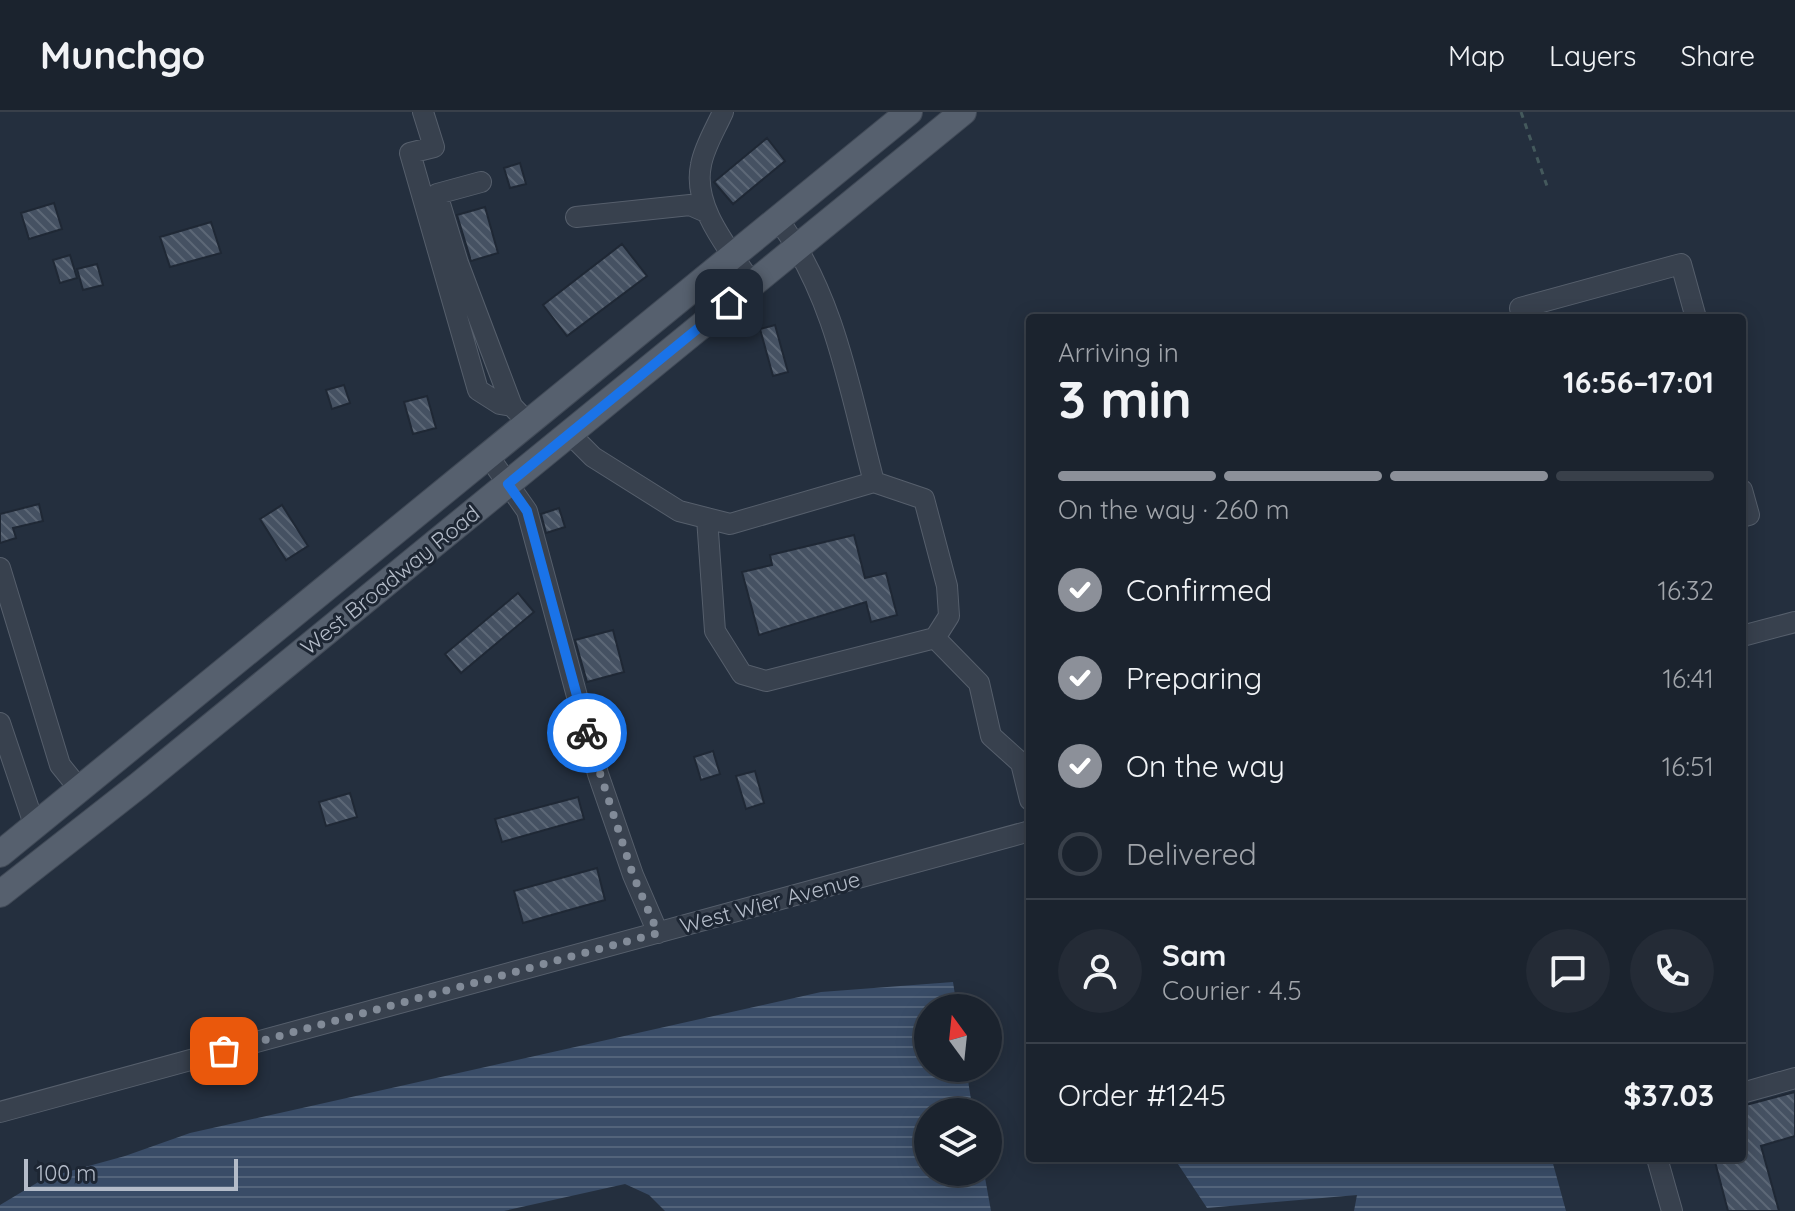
<!DOCTYPE html>
<html lang="en">
<head>
<meta charset="utf-8">
<style>
  body { margin:0; font-family:Quicksand,sans-serif; background:#242b36; color:#f1f3f6; height:100vh; display:flex; flex-direction:column; font-size:30px; white-space:nowrap }
  * { box-sizing:border-box; margin:0 }
  p { font-size:26px; color:#a0a4aa }
  .icon { flex:none; width:44px; height:44px; fill:none; stroke:currentColor; stroke-width:2; stroke-linecap:round; stroke-linejoin:round }
  .map { position:relative; flex:1; overflow:hidden }
  .side { position:absolute; left:1026px; top:202px; width:720px; height:848px; display:flex; flex-direction:column; background:#1b232e; border-radius:8px; box-shadow:0 4px 20px #0003,0 0 0 2px #39404a }
  .side>* { flex:none }
  .needle { width:52px; rotate:345deg }
  .controls { position:absolute; left:914px; top:882px; display:grid; gap:16px }
  .controls a { display:grid; place-items:center; width:88px; height:88px; border-radius:50%; background:#1b232e; box-shadow:0 4px 20px #0003,0 0 0 2px #39404a; font-size:40px }
  .scale { position:absolute; left:24px; bottom:20px; width:214px; box-sizing:border-box; padding-left:8px; border:4px solid #b4bcc9; border-top:0; font-size:22px; line-height:28px; white-space:nowrap; color:#b4bcc9; -webkit-text-stroke:6px #1d2633; paint-order:stroke }
  .pin { position:absolute; display:grid; place-items:center; width:68px; height:68px; color:#fff; margin:-34px; border-radius:16px; box-shadow:0 4px 12px #0006 }
  .courier { position:absolute; display:grid; place-items:center; width:80px; height:80px; margin:-40px; border:6px solid #1a73e8; border-radius:50%; background:#fff; color:#222; box-shadow:0 2px 10px #0007 }
  .overview em { font-style:normal; font-weight:700 }
  .overview div { display:flex; flex-direction:column-reverse }
  .overview { display:flex; align-items:center; justify-content:space-between; height:136px; padding:0 32px }
  h1 { font-size:52px; font-weight:700; line-height:60px }
  .bar { display:grid; grid-template-columns:repeat(4,1fr); gap:12px 8px; align-content:center; height:96px; padding:0 32px }
  .bar i { height:10px; border-radius:6px; background:#39404a }
  .bar .active { background:#8c9099 }
  .bar p { grid-column:span 4 }
  .line { display:flex; align-items:center; gap:20px; padding:0 32px; border-top:2px solid #39404a }
  .line div { flex:1 }
  .round { display:grid; place-items:center; flex:none; width:84px; height:84px; border-radius:42px; background:#242b36 }
  ol { padding:0 32px; list-style:none }
  li { display:flex; align-items:center; gap:24px; height:88px }
  li p { margin-inline-start:auto }
  li .icon { padding:8px; border-radius:50%; background:#8c9099; color:#fff; stroke-width:4 }
  li:last-child { color:#a0a4aa }
  li i { width:44px; height:44px; border:4px solid #39404a; border-radius:50% }
  header { display:flex; align-items:center; gap:48px; box-sizing:border-box; height:112px; padding:0 40px; background:#1b232e; border-bottom:2px solid #39404a }
  header strong { font-size:38px }
  nav { display:flex; gap:44px; margin-inline-start:auto; font-size:28px }
  .map>svg:first-child { display:block }
  .water { fill:url(#water-rules) }
  .building { fill:url(#building-back-hatch); stroke:#1f2835; stroke-width:2 }
  .lines { fill:none; stroke-linecap:round; stroke-linejoin:round }
  .minor-casing { stroke:#565f6c; stroke-width:22 }
  .major-casing { stroke:#414a57; stroke-width:28 }
  .path { stroke:#44595c; stroke-width:3; stroke-dasharray:6 6; stroke-linecap:butt }
  .minor { stroke:#38414e; stroke-width:20 }
  .major { stroke:#56606e; stroke-width:26 }
  .done { stroke:#828b98; stroke-width:8; stroke-dasharray:0 14.4 }
  .route { stroke:#1a73e8; stroke-width:10 }
  .labels { text-anchor:middle; stroke-width:6; stroke-linejoin:round; paint-order:stroke }
  .street-label { font-size:22px; fill:#b4bcc9; stroke:#1d2633 }
</style>
</head>
<body>
<header>
<strong>Munchgo</strong>
<nav><a>Map</a><a>Layers</a><a>Share</a></nav>
</header>
<div class="map">
<svg width="1795" height="1099" viewBox="0 0 1795 1099">
  <defs>
    <pattern id="water-rules" width="6" height="5" patternUnits="userSpaceOnUse" patternTransform="scale(2)"><rect width="6" height="5" fill="#394c67"/><path d="M0 2.5h6" fill="none" stroke="#53647b"/></pattern>
    <pattern id="building-back-hatch" width="6" height="6" patternUnits="userSpaceOnUse" patternTransform="scale(2)"><rect width="6" height="6" fill="#455162"/><path d="M-1 5l2 2M0 0l6 6M5-1l2 2" fill="none" stroke="#5d6877"/></pattern>
  </defs>
  <rect width="100%" height="100%" fill="#242f3e"/>
  <path class="water" d="M953,870L957,896H928V956H966L973,1000H928V1060H984L991,1099H665L649,1083L625,1072L504,1099H0V1093L45,1066L125,1044L190,1021L821,880Z
    M1174,1046L1552,1048L1566,1099H1354L1357,1083L1207,1096Z"/>
  <path class="building" d="M767,26L785,49L733,92L714,70Z
    M520,51L526,72L510,76L504,56Z
    M54,91L62,117L29,127L21,101Z
    M485,95L498,141L471,149L457,103Z
    M211,110L221,141L170,155L160,125Z
    M622,132L647,164L567,224L543,193Z
    M70,143L77,166L60,171L53,148Z
    M97,152L103,173L83,178L77,157Z
    M775,213L788,260L773,264L760,217Z
    M344,273L350,291L332,297L326,278Z
    M427,284L436,316L413,322L404,290Z
    M39,392L43,409L13,416L16,426L0,431V402Z
    M282,393L308,434L286,448L260,407Z
    M559,396L565,415L546,421L541,402Z
    M854,423L865,466L886,461L897,503L871,510L866,490L759,523L742,460L772,453L770,443Z
    M518,481L534,500L461,561L445,542Z
    M613,518L624,560L587,570L575,528Z
    M713,639L720,662L701,668L694,645Z
    M755,659L764,691L746,697L736,664Z
    M350,681L357,705L326,714L319,690Z
    M578,685L584,707L502,730L495,707Z
    M597,756L605,788L523,811L514,779Z
    M1795,980V1024L1761,1034L1779,1099H1728L1714,1046H1742V994Z"/>
  <g class="lines">
    <defs>
      <path id="minor" d="M423,0L434,35L410,41L478,278L500,292L512,294L529,312
        M723,0C716,16 704,35 701,53C692,96 730,138 752,172
        M481,70L437,82L458,151L512,294
        M576,105L690,93L706,100
        M779,109C835,184 850,280 874,370
        M1522,206L1520,196L1681,152L1696,206
        M570,322L593,345L679,399L730,412L874,370L924,387L947,474L949,504L935,526L766,569L742,562L715,519L707,406
        M489,345L527,399L598,662L633,763L658,821
        M1742,378L1749,403L1742,405
        M0,456L60,653L81,679
        M1742,524L1795,510
        M935,526L979,571L991,624L1021,651L1030,688
        M0,611L35,715
        M1742,981L1795,966
        M0,1000L1030,719
        M1657,1046L1672,1099"/>
      <path id="major" d="M0,742L909,0
        M0,782L139,673L963,0"/>
    </defs>
    <use href="#minor" class="minor-casing"/>
    <use href="#major" class="major-casing"/>
    <path class="path" d="M1521,0L1547,74"/>
    <use href="#minor" class="minor"/>
    <use href="#major" class="major"/>
  </g>
  <g class="lines">
    <path class="done" d="M224,939L658,821L633,763L587,621"/>
    <path class="route" d="M587,621L527,399L508,372L729,191"/>
  </g>
  <g class="labels">
    <g class="street-label">
      <text transform="translate(390 468) rotate(-39)" y="8">West Broadway Road</text>
      <text transform="translate(770 790) rotate(-15)" y="8">West Wier Avenue</text>
    </g>
  </g>
</svg>
<div class="controls">
<a><svg class="needle" viewBox="-14 -14 28 28"><path d="M0-13l5 13h-10z" fill="#e53935"/><path d="M0 13l5-13h-10z" fill="#a0a4aa"/></svg></a>
<a><svg class="icon" aria-label="layers" viewBox="0 0 24 24"><path d="M12 4l9 5-9 5-9-5zM3 14l9 5 9-5"/></svg></a>
</div>
<div class="scale">100 m</div>
<div class="pin" style="left:224px;top:939px;background:#ea580c"><svg class="icon" aria-label="bag" viewBox="0 0 24 24"><path d="M5 8h14l-1 12H6zM9 8a3 3 0 0 1 6 0"/></svg></div>
<div class="pin" style="left:729px;top:191px;background:#1f2937"><svg class="icon" aria-label="home" viewBox="0 0 24 24"><path d="M3 11l9-7 9 7M6 9v11h12V9"/></svg></div>
<div class="courier" style="left:587px;top:621px"><svg class="icon" aria-label="bike" viewBox="0 0 24 24"><circle cx="6" cy="16" r="4"/><circle cx="18" cy="16" r="4"/><path d="M6 16l4-8h5l3 8M10 8l3 8H6M13 5h3"/></svg></div>
<section class="side">
<div class="overview"><div><h1>3 min</h1><p>Arriving in</p></div><em>16:56–17:01</em></div>
<div class="bar"><i class="active"></i><i class="active"></i><i class="active"></i><i></i><p>On the way · 260 m</p></div>
<ol>
<li><svg class="icon" aria-label="check" viewBox="0 0 24 24"><path d="M5 12l5 5 9-10"/></svg>Confirmed<p>16:32</p></li>
<li><svg class="icon" aria-label="check" viewBox="0 0 24 24"><path d="M5 12l5 5 9-10"/></svg>Preparing<p>16:41</p></li>
<li><svg class="icon" aria-label="check" viewBox="0 0 24 24"><path d="M5 12l5 5 9-10"/></svg>On the way<p>16:51</p></li>
<li><i></i>Delivered</li>
</ol>
<div class="line" style="height:144px"><a class="round"><svg class="icon" aria-label="person" viewBox="0 0 24 24"><circle cx="12" cy="8" r="4"/><path d="M4 21q1-7 8-7t8 7"/></svg></a><div><b>Sam</b><p>Courier · 4.5</p></div><a class="round"><svg class="icon" aria-label="chat" viewBox="0 0 24 24"><path d="M4 5h16v11H9l-5 4z"/></svg></a><a class="round"><svg class="icon" aria-label="phone" viewBox="0 0 24 24"><path d="M5 4h4l2 5-3 2q2 4 5 5l2-3 5 2v4C11 20 4 13 5 4z"/></svg></a></div>
<div class="line" style="height:104px"><div>Order #1245</div><b>$37.03</b></div>
</section>
</div>
</body>
</html>
